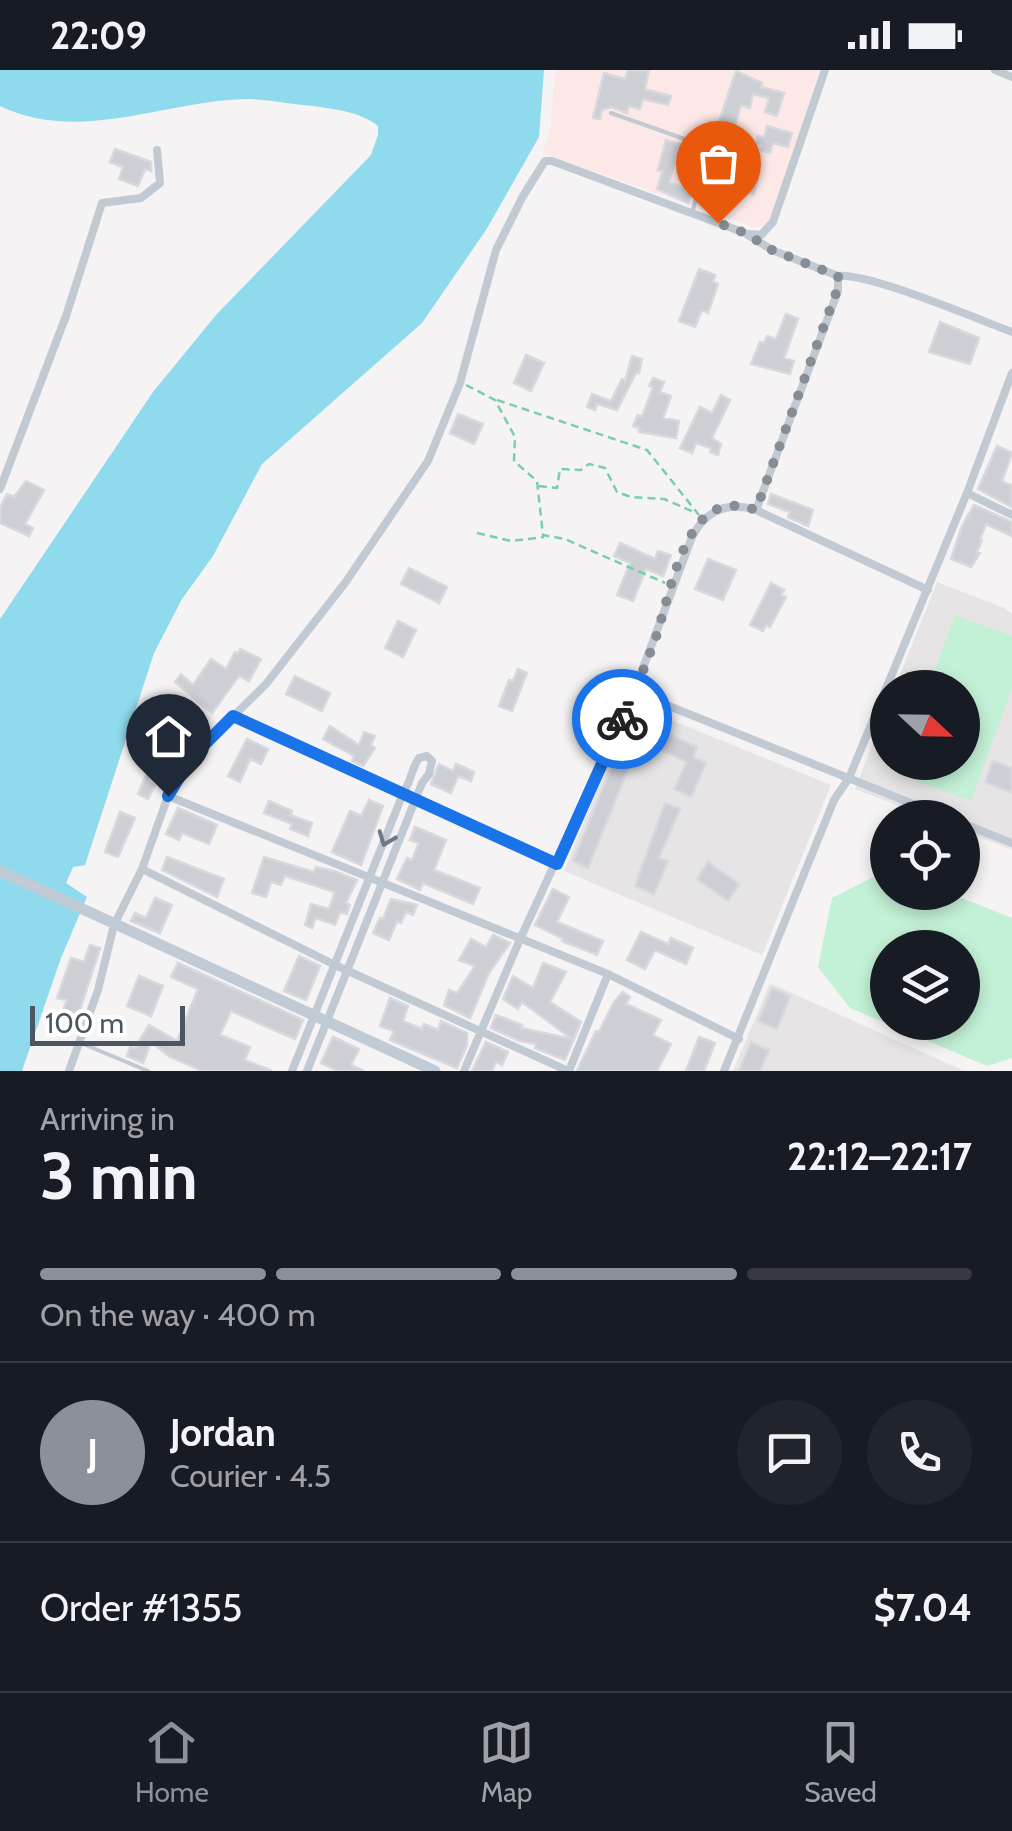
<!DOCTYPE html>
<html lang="en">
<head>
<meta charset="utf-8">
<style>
  body { margin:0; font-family:Cabin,sans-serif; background:#20242c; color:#f1f3f6; height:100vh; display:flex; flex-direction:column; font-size:38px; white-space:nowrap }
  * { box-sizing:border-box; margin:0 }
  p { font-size:32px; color:#9ea1a6 }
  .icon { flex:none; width:55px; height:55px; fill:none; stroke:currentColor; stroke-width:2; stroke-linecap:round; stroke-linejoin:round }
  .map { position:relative; height:1001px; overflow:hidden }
  .drawer { display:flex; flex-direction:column; background:#171b24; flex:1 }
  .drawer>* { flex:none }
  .needle { width:65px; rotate:112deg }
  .buttons { position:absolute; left:870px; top:600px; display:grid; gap:20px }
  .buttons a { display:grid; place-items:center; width:110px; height:110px; border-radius:50%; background:#171b24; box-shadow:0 5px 15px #0003; font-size:50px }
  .scale { position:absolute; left:30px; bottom:25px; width:155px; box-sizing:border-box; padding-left:10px; border:5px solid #4a5661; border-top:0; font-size:28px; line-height:35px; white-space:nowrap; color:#4a5661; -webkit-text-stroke:8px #fff; paint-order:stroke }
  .pin { position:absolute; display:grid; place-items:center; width:85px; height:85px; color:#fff; margin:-102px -42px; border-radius:50% 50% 50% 0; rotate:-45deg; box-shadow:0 0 10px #0007 }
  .pin .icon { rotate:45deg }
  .courier { position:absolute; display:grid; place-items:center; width:100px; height:100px; margin:-50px; border:8px solid #1a73e8; border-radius:50%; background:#fff; color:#222; box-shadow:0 2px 12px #0007 }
  .headline em { font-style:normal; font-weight:700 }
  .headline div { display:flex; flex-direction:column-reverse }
  .headline { display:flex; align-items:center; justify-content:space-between; height:170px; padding:0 40px }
  h1 { font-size:65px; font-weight:700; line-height:75px }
  .bar { display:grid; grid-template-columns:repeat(4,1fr); gap:15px 10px; align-content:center; height:120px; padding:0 40px }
  .bar i { height:12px; border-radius:8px; background:#363941 }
  .bar .on { background:#8c9099 }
  .bar p { grid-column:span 4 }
  .line { display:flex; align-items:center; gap:25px; padding:0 40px; border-top:2px solid #363941 }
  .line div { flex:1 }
  .round { display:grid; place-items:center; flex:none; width:105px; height:105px; border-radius:52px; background:#20242c }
  .status { display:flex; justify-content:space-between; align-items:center; height:70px; padding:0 50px; background:#171b24; direction:ltr }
  .status svg { height:28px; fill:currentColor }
  .menu { display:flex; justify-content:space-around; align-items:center; height:140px; border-top:2px solid #363941; background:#171b24; font-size:28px; color:#9ea1a6 }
  .menu a { display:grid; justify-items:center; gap:5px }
  .menu .on { color:#8c9099 }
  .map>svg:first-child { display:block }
  .education { fill:#e6e4e5 }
  .medical { fill:#fce8e6 }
  .green { fill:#c3f1d5; fill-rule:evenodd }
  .water { fill:#90daee }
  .building { fill:#cdcfd5; stroke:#d7d9de; stroke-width:2.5 }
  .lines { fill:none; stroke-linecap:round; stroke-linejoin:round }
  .path { stroke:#7ad0a6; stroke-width:2.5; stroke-dasharray:8 5; stroke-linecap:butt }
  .service { stroke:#c1cad2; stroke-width:4 }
  .minor { stroke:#c1cad2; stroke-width:8 }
  .secondary { stroke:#c1cbd6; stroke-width:11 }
  .oneway { stroke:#6e7983 }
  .done { stroke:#868d94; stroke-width:10; stroke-dasharray:0 18 }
  .route { stroke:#1a73e8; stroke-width:12 }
</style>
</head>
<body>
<div class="status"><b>22:09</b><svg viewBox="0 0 49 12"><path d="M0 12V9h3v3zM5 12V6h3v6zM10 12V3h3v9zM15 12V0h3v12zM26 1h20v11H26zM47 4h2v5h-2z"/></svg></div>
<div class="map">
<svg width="1012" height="1001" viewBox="0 0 1012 1001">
  <rect width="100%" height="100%" fill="#f5f3f3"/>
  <path class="education" d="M937,512L1004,538L1012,544V780L963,761L962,748L928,747L855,719L887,636L888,692H962V618L895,617Z
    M632,634L831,715L762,885L564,801Z
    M770,913L964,1001H733Z"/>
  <path class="medical" d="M555,0H820L771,151L756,158L542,83L550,63Z"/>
  <path class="green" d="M955,545L1012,566V618L971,731L897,704L901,693L962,692V618L929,617Z
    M887,800L888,822L949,823L1012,848V988L987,996L850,938L818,897L832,828ZM888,878H962V952H888Z"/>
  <path class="water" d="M0,0H544L539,67L486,160L422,253L262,394L213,486L182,529L154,583L85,795L73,797L66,813L87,827L61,888L22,1001H0V549L153,322L216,245L371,85L378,65V56C361,42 335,39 313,36C292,34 271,30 251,29C168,29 80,75 0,36Z"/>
  <path class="building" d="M628,0H649L645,19L671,26L668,35L643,29L640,39L629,36L627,43L611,37L602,40L600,49L593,48L604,3L625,9Z
    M736,1L762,13L761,17L784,23L777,46L765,42L769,28L753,24L750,38L741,35L731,70L714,66Z
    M767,56L792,63L788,77L773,73L770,83L760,80L761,75L756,74L758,66L764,67Z
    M666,70L680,74L669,112L692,121L688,133L657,119L663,101L658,100Z
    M115,79L151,92V101L145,99L138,116L119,109L123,97L110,92Z
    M715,92L758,108L754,124L725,116L719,135L704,131Z
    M699,199L715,205L713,212L718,214L708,243L702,240L695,257L679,251Z
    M786,244L798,249L784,288L794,291L790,304L751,294L760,272L764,273L767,266L776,269Z
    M940,252L979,268L970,294L929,282Z
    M526,285L544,293L531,321L514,313Z
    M632,286L642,289L639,303H636L617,340L597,334L595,340L587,337L592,324L611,331L622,309L625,311Z
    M653,308L664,312L660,322L671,326L663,348L679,351L676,368L639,362V358L633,356L638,345L642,347L653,317L649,316Z
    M721,325L730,330L712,368L721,374L718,385L710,382L711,378L696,373L692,383L680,378L700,337L712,343Z
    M458,344L483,354L474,374L450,363Z
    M997,376L1012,383L1002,411L1012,416V437L978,419Z
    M26,411L44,420L25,454L33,458L29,466L0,453V438L7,424L14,427Z
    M771,424L813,440L808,456L788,447L790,442L768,434Z
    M974,435L1012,452V466L986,454L980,469L982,470L977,482L980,483L971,497L951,489L962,456Z
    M620,473L655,489L658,481L671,485L663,506L646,499L633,531L617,525L630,493L614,486Z
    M708,489L736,500L723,530L695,519Z
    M409,498L447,517L439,533L401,514Z
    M771,513L784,520L781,525L786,527L770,557L766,555L763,561L750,555Z
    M398,551L416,560L403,587L385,578Z
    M240,579L261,589L249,611L239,606L212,643L175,612L181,604L193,615L211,589L226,599L235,582L238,583Z
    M518,599L527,603L512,641L499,636L509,610L513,611Z
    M295,606L330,623L322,641L286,624Z
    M631,647L697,677L693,687L706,693L691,727L674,719L687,692L624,663Z
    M330,656L359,675L364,662L375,666L371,675L375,678L363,696L352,691L354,686L323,669Z
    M247,669L268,679L261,694L250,689L240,712L228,706Z
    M135,678L173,696L170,703L158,697L150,711L156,713L148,729L138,724L151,694L132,686Z
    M618,681L633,687L588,798L573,791Z
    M993,691L1012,698V723L985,712Z
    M439,694L453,701L456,694L474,702L471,711L458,706L451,723L431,714Z
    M369,730L383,736L361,795L332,782L350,741L361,746Z
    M269,731L292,741L290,745L312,753L308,766L290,759L292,754L264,743Z
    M665,733L680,739L659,788L668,791L654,824L635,816Z
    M178,738L217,755L209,774L182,763L179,770L166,764Z
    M120,742L135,748L118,787L105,782Z
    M415,757L446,770L434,800L480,818L473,834L423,813L420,820L397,809L407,788L412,790L419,773L410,770Z
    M167,787L224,809L217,827L162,800Z
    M264,787L314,802L316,797L334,801L357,810L346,833L350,835L347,844L340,842L335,855L316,848L312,858L305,855L311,834L329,839L335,822L285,806L281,815L271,812L266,827L252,823Z
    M708,792L739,814L728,831L697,809Z
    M553,819L569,827L557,852L603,871L597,885L562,871L563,869L535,855Z
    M155,828L172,835L160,863L131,851L135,843L146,848Z
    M391,829L417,835L413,845L406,842L401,853L397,851L389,870L373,863L380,848L383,849Z
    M641,862L668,874L671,868L693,878L686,894L655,880L645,899L627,890Z
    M493,865L510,873L489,903L470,948L444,935L449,920L457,923L475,896L459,890L471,869L486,877Z
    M90,875L100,878L77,949L62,944L67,930L57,928L71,888L84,892Z
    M299,886L320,896L306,930L284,921Z
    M178,893L303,950L295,969L231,941L220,965L250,977L245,990L272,1001H203L170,987L151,972L143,993L127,986L130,977L135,978L149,955L177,971L198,919L171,907Z
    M543,893L566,902L550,932L581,952L565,990L535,978L536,974L520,971L491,958L496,945L522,955L521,958L572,969L522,932L518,939L503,929L513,906L533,918Z
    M139,906L163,916L151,946L127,936Z
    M772,918L790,926L777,959L758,951Z
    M623,922L630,927L626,934L661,950L653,965L671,974L657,1001H577L596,961L599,962L614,932Z
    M390,928L408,936L403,951L422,959L424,954L438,960L441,951L467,963V975L457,998L390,970L394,961L380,956Z
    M333,967L359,979L351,995L364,1001H338L321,993Z
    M699,967L715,973L704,1001H686Z
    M486,972L508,982L502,995L496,992L492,1001H472Z
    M751,972L769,980L760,1001H739Z"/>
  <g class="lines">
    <path class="path" d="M466,315L495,330L515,367L514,391L537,411L543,465L565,469L665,513
      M497,330L647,380L699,445
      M539,416L557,418L560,399L581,400L589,394L605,398L617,422L631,427L664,429L694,442
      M477,463L511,471L544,467"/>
    <path class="service" d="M611,43L710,78L692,143
      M81,973L148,1001"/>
    <path class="minor" d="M995,0L1012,7
      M749,164L761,165L773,152L825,0
      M838,206C870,203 977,249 1012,262
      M0,419L66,246L102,133L141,128L160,113L157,80
      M967,423L1012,445
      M634,622L948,748
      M233,645L557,793
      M168,726L608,904L739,969
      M962,753L1012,773
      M142,799L335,895L568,1001
      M69,1001L98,920L114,855L142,799L168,726L191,688L266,614L345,513L428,391L460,313L496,180L523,126L545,91H552L745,163L772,180L838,206V221L756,440
      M292,1001L404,721C412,710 411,699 419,688L427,686L432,691L429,704L422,713L307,1001
      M464,1001L521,867L634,622L692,467C706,440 727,431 756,440L928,520
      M569,1001L608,904
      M724,1001L834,730L849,708L967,423L1012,303"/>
    <path class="secondary" d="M0,801L435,1001"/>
  </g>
  <defs><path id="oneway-chevron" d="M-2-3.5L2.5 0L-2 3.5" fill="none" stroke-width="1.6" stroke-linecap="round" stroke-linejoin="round" transform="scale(2.5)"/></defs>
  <use class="oneway" href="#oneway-chevron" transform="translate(386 769) rotate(111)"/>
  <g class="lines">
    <path class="done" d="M622,649C634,623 645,597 655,570C667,535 677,473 705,447C721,433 737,434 756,440L839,215L838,206L772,180L745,163L718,153"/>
    <path class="route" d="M168,726L191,688L233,646L557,794L622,649"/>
  </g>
</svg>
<div class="buttons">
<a><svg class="needle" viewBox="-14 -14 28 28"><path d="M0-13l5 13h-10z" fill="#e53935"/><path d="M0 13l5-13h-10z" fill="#9ea1a6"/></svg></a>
<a><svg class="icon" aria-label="locate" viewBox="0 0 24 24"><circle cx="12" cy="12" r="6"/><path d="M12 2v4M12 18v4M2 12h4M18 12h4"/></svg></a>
<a><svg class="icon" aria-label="layers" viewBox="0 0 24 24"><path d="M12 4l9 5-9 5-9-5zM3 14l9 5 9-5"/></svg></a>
</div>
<div class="scale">100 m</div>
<div class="pin" style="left:718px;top:153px;background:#ea580c"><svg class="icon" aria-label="bag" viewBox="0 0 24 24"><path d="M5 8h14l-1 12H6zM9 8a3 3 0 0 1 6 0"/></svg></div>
<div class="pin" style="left:168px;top:726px;background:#1f2937"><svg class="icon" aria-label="home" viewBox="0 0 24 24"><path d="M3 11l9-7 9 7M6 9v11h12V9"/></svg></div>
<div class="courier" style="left:622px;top:649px"><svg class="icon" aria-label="bike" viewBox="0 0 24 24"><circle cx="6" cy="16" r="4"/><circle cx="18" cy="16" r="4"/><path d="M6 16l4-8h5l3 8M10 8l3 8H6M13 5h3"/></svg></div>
</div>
<section class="drawer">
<div class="headline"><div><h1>3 min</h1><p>Arriving in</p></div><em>22:12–22:17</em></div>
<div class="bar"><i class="on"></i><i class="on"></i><i class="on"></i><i></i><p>On the way · 400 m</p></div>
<div class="line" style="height:180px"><b class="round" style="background:#8c9099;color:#fff">J</b><div><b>Jordan</b><p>Courier · 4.5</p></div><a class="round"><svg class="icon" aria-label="chat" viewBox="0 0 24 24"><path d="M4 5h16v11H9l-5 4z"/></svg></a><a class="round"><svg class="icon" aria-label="phone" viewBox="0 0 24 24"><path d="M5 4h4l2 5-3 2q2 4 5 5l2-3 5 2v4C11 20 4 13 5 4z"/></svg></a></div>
<div class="line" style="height:130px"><div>Order #1355</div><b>$7.04</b></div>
</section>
<nav class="menu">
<a class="on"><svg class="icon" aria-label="home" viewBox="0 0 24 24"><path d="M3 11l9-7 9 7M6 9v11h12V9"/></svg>Home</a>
<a><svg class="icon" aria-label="map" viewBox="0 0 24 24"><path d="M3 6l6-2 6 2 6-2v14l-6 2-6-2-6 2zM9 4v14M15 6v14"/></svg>Map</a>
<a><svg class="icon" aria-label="saved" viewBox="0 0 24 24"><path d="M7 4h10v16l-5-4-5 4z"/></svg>Saved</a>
</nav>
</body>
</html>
